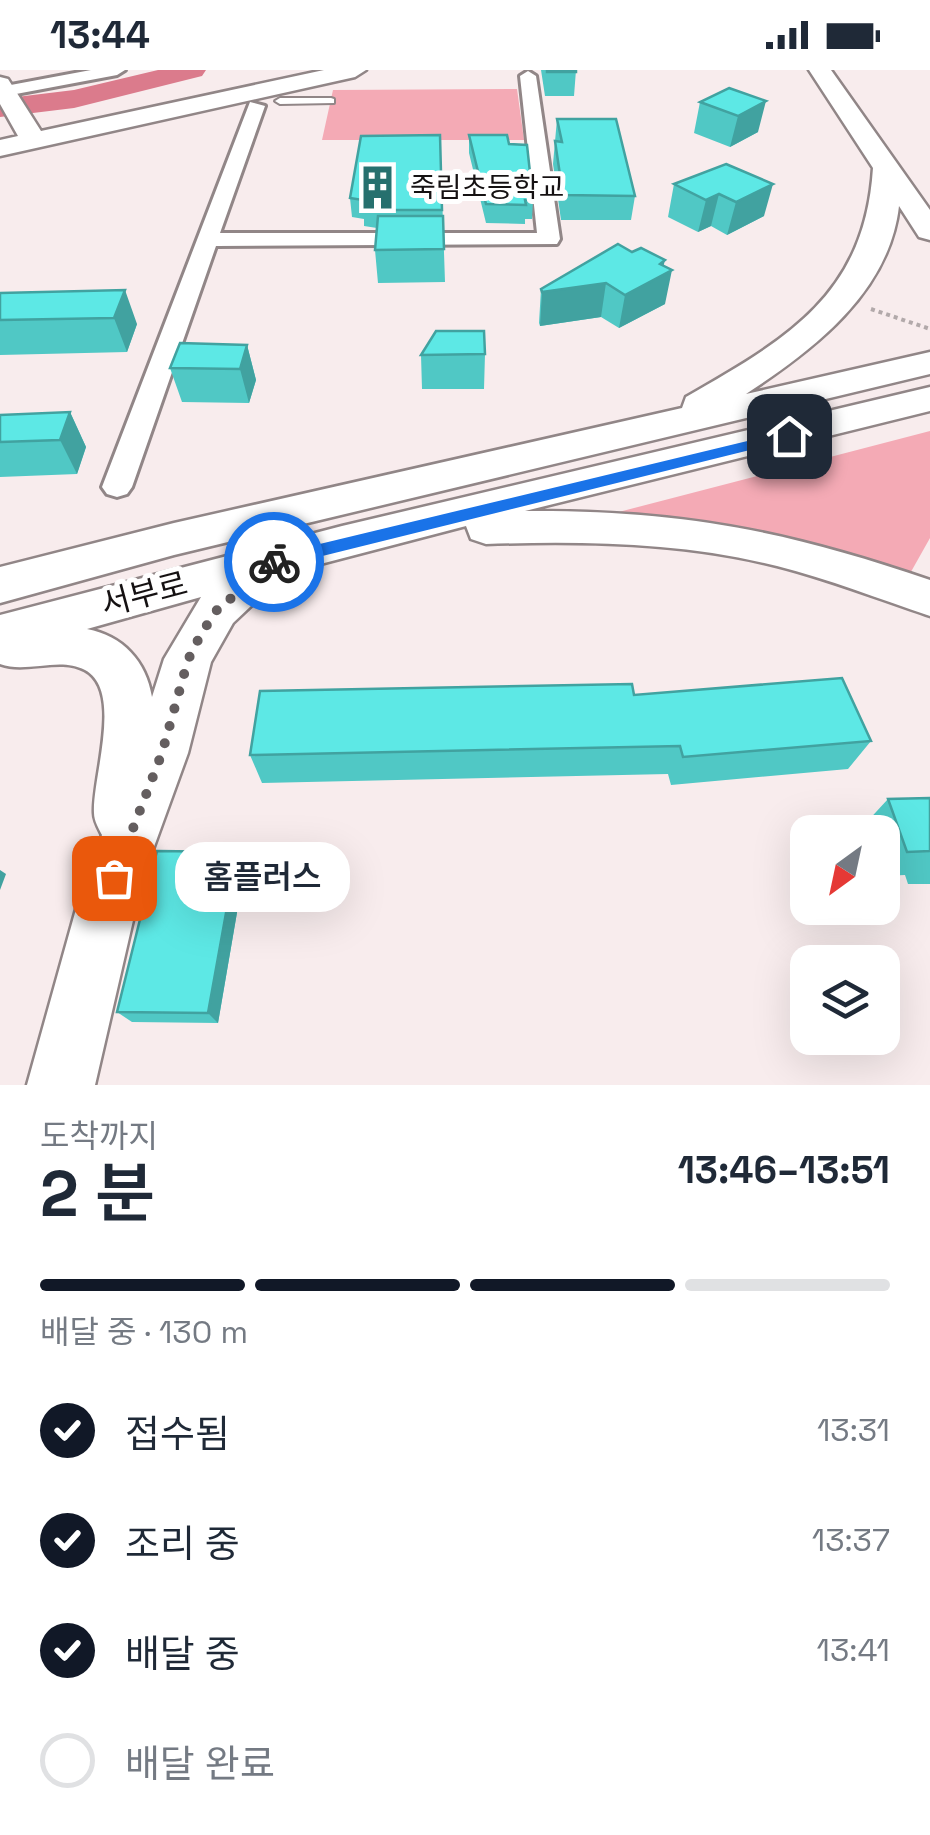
<!DOCTYPE html>
<html lang="ko">
<head>
<meta charset="utf-8">
<style>
  body { margin:0; font-family:"Space Grotesk","Noto Sans KR",sans-serif; background:#f2f2f3; color:#1f2937; height:100vh; display:flex; flex-direction:column; font-size:38px; white-space:nowrap }
  * { box-sizing:border-box; margin:0 }
  p { font-size:32px; color:#747a83 }
  .icon { flex:none; width:55px; height:55px; fill:none; stroke:currentColor; stroke-width:2; stroke-linecap:round; stroke-linejoin:round }
  .map { position:relative; height:1015px; overflow:hidden }
  .panel { display:flex; flex-direction:column; background:#fff; flex:1 }
  .panel>* { flex:none }
  .needle { width:65px; rotate:213deg }
  .buttons { position:absolute; left:790px; top:745px; display:grid; gap:20px }
  .buttons a { display:grid; place-items:center; width:110px; height:110px; border-radius:20px; background:#fff; box-shadow:0 10px 40px #0002; font-size:50px }
  .pin { position:absolute; display:grid; place-items:center; width:85px; height:85px; color:#fff; margin:-42px; border-radius:20px; box-shadow:0 5px 15px #0006 }
  .courier { position:absolute; display:grid; place-items:center; width:100px; height:100px; margin:-50px; border:8px solid #1a73e8; border-radius:50%; background:#fff; color:#222; box-shadow:0 2px 12px #0007 }
  .bubble { position:absolute; height:70px; border-radius:30px; background:#fff; box-shadow:0 10px 40px #0002; font-size:32px; font-weight:600; line-height:70px; text-align:center }
  .overview em { font-style:normal; font-weight:600 }
  .overview div { display:flex; flex-direction:column-reverse }
  .overview { display:flex; align-items:center; justify-content:space-between; height:170px; padding:0 40px }
  h1 { font-size:65px; font-weight:600; line-height:75px }
  .bar { display:grid; grid-template-columns:repeat(4,1fr); gap:15px 10px; align-content:center; height:120px; padding:0 40px }
  .bar i { height:12px; border-radius:8px; background:#e0e1e3 }
  .bar .active { background:#111827 }
  .bar p { grid-column:span 4 }
  ol { padding:0 40px; list-style:none }
  li { display:flex; align-items:center; gap:30px; height:110px }
  li p { margin-inline-start:auto }
  li .icon { padding:10px; border-radius:50%; background:#111827; color:#fff; stroke-width:4 }
  li:last-child { color:#747a83 }
  li i { width:55px; height:55px; border:5px solid #e0e1e3; border-radius:50% }
  .status { display:flex; justify-content:space-between; align-items:center; height:70px; padding:0 50px; background:#fff; direction:ltr }
  .status svg { height:28px; fill:currentColor }
  .map>svg:first-child { display:block }
  .green { fill:#f4aab5 }
  .lines { fill:none; stroke-linecap:round; stroke-linejoin:round }
  .river { fill:#db7b8c; fill-rule:evenodd }
  .lane-casing { stroke:#918687; stroke-width:4 }
  .street-casing { stroke:#918687; stroke-width:6 }
  .secondary-casing { stroke:#918687; stroke-width:5 }
  .path { stroke:#b2a9aa; stroke-width:4; stroke-dasharray:4 4; stroke-linecap:butt }
  .lane { fill:#fff; fill-rule:evenodd }
  .street { fill:#fff; fill-rule:evenodd }
  .secondary { fill:#fff; fill-rule:evenodd }
  .wall { fill:#50c8c5 }
  .shaded-wall { fill:#41a2a0 }
  .building { fill:#5de8e5; stroke:#41a2a0; stroke-width:2.5 }
  .route { fill:#1a73e8 }
  .done { stroke:#645e5f; stroke-width:10; stroke-dasharray:0 18 }
  .labels { text-anchor:middle; stroke-width:10; stroke-linejoin:round; paint-order:stroke }
  .far-poi-label { font-size:28px; fill:#151112; stroke:#fff; text-anchor:start }
  .street-label { font-size:32px; fill:#151112; stroke:#fff }
</style>
</head>
<body>
<div class="status"><b>13:44</b><svg viewBox="0 0 49 12"><path d="M0 12V9h3v3zM5 12V6h3v6zM10 12V3h3v9zM15 12V0h3v12zM26 1h20v11H26zM47 4h2v5h-2z"/></svg></div>
<div class="map">
<svg width="930" height="1015" viewBox="0 0 930 1015">
  <rect width="100%" height="100%" fill="#f8eced"/>
  <path class="green" d="M517,19L524,70H322L333,20Z
    M930,361V468L903,516L588,450Z"/>
  <g class="lines">
    <path class="river" d="M158,0H206L202,6L74,38L0,47V29L74,20Z"/>
    <defs>
      <path id="lane" d="M331,28L334,29V33L280,34L275,31L280,28Z"/>
      <path id="street" d="M91,0H125L117,5L0,27V17Z
        M528,1L536,6L560,169L557,174L216,176L132,417L127,424L117,427L107,424L102,417L250,32L265,36L220,163H537L520,6Z"/>
      <path id="secondary" d="M324,0H366L355,7L0,86V70L18,66L0,34V7L8,9L41,61Z
        M809,0H831L930,140V170L919,167L899,136C889,223 813,280 746,324L930,282V304L174,485L0,533V497L174,453L682,338L686,327C787,269 865,225 873,98Z
        M930,317V341L525,441C678,440 785,460 930,510V546C879,529 829,509 777,496C681,472 583,471 486,474L471,469L466,456L286,503L233,553L211,592L188,683L143,807L95,1015H27L85,807L102,765C99,759 94,751 94,743C92,708 124,621 85,600C59,586 27,604 0,594V545L342,456ZM201,527L164,589L152,627C146,591 123,566 87,559Z"/>
    </defs>
    <use href="#lane" class="lane-casing"/>
    <use href="#street" class="street-casing"/>
    <use href="#secondary" class="secondary-casing"/>
    <path class="path" d="M871,239L930,259"/>
    <use href="#lane" class="lane"/>
    <use href="#street" class="street"/>
    <use href="#secondary" class="secondary"/>
  </g>
  <path class="wall" d="M541,0H576L574,26H545Z
    M729,18L758,62L730,77L694,63L700,32Z
    M557,49L635,126L631,150H561L553,94Z
    M440,65L445,212L378,213L375,180L377,158L364,156V149L352,147L350,128Z
    M469,65L509,74L533,130L532,149H525V154L486,153L469,83Z
    M726,94L764,146L727,165L711,156L698,162L668,147L674,114Z
    M632,182L664,196L665,234L619,258L601,247L540,256L539,253L541,219Z
    M0,223L137,254L127,282L0,285Z
    M247,275L256,310L249,333L182,332L170,298Z
    M485,284L484,319H422L421,285Z
    M70,342L86,377L77,404L0,407V345Z
    M634,625L871,671L848,699L671,715L668,704L262,713L250,685Z
    M930,728V814H908L905,805L882,806V762H866L864,755L888,729Z
    M245,796L218,953L132,952L117,942Z"/>
  <path class="shaded-wall" d="M766,31L758,62L730,77L738,46Z
    M773,114L764,146L727,165L736,132Z
    M719,124L711,156L698,162L706,130Z
    M665,190L661,206L672,200L665,234L619,258L625,225Z
    M606,213L601,247L540,256L542,222Z
    M125,220L137,254L127,282L114,248Z
    M247,275L256,310L249,333L240,299Z
    M70,342L86,377L77,404L60,370Z
    M237,782L245,796L218,953L208,943Z
    M0,800L6,804L0,820Z"/>
  <path class="building" d="M547,0H576V2H547Z
    M729,18L766,31L738,46L700,32Z
    M557,49H616L635,126L563,125L555,71L562,72Z
    M440,65L442,140H380L362,137L363,130L350,128L361,66Z
    M469,65H507L509,74L527,75L533,130H525L526,135L486,134Z
    M726,94L773,114L736,132L719,124L706,130L674,114Z
    M378,146H443L444,179L375,180Z
    M618,174L632,182L641,178L665,190L660,194L672,200L625,225L606,213L542,222L541,219Z
    M125,220L114,248L0,250V223Z
    M436,261H484L485,284L421,285Z
    M180,273L247,275L240,299L170,298Z
    M70,342L60,370L0,372V345Z
    M842,608L871,671L683,687L680,676L250,685L260,621L632,614L634,625Z
    M930,728V781L907,782L888,729Z
    M157,781L237,782L208,943L117,942Z"/>
  <path class="route" d="M789,361L794,363V369L274,498L266,492L274,485Z"/>
  <g class="lines">
    <path class="done" d="M114,808L162,683L188,590L201,564L217,540L274,492"/>
  </g>
  <defs>
    <symbol id="building-bare" viewBox="-9 -9 18 18"><path d="M-4-6H4V6H1V3H-1V6H-4ZM-2.5-4.3h1.7v1.8h-1.7ZM.8-4.3h1.7v1.8H.8ZM-2.5-1h1.7V.8h-1.7ZM.8-1h1.7V.8H.8Z" fill="#26706e" stroke="#fff" stroke-width="2.5" paint-order="stroke"/></symbol>
  </defs>
  <g fill-rule="evenodd">
    <use href="#building-bare" x="346" y="86" width="63" height="63"/>
  </g>
  <g class="labels">
    <g class="far-poi-label">
      <text x="410" y="127">죽림초등학교</text>
    </g>
    <g class="street-label">
      <text transform="translate(144 524) rotate(-15)" y="11">서부로</text>
    </g>
  </g>
</svg>
<div class="buttons">
<a><svg class="needle" viewBox="-14 -14 28 28"><path d="M0-13l5 13h-10z" fill="#e53935"/><path d="M0 13l5-13h-10z" fill="#747a83"/></svg></a>
<a><svg class="icon" aria-label="layers" viewBox="0 0 24 24"><path d="M12 4l9 5-9 5-9-5zM3 14l9 5 9-5"/></svg></a>
</div>
<div class="pin" style="left:114px;top:808px;background:#ea580c"><svg class="icon" aria-label="bag" viewBox="0 0 24 24"><path d="M5 8h14l-1 12H6zM9 8a3 3 0 0 1 6 0"/></svg></div>
<div class="pin" style="left:789px;top:366px;background:#1f2937"><svg class="icon" aria-label="home" viewBox="0 0 24 24"><path d="M3 11l9-7 9 7M6 9v11h12V9"/></svg></div>
<div class="courier" style="left:274px;top:492px"><svg class="icon" aria-label="bike" viewBox="0 0 24 24"><circle cx="6" cy="16" r="4"/><circle cx="18" cy="16" r="4"/><path d="M6 16l4-8h5l3 8M10 8l3 8H6M13 5h3"/></svg></div>
<div class="bubble" style="left:175px;top:772px;width:175px">홈플러스</div>
</div>
<section class="panel">
<div class="overview"><div><h1>2 분</h1><p>도착까지</p></div><em>13:46–13:51</em></div>
<div class="bar"><i class="active"></i><i class="active"></i><i class="active"></i><i></i><p>배달 중 · 130 m</p></div>
<ol>
<li><svg class="icon" aria-label="check" viewBox="0 0 24 24"><path d="M5 12l5 5 9-10"/></svg>접수됨<p>13:31</p></li>
<li><svg class="icon" aria-label="check" viewBox="0 0 24 24"><path d="M5 12l5 5 9-10"/></svg>조리 중<p>13:37</p></li>
<li><svg class="icon" aria-label="check" viewBox="0 0 24 24"><path d="M5 12l5 5 9-10"/></svg>배달 중<p>13:41</p></li>
<li><i></i>배달 완료</li>
</ol>
</section>
</body>
</html>
